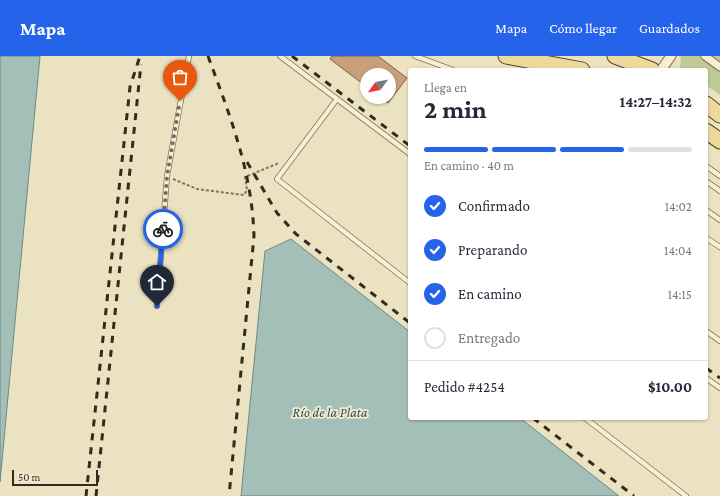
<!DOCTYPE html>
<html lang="es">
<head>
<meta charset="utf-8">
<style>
  body { margin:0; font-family:"Crimson Pro",serif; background:#f2f2f3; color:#1f2937; height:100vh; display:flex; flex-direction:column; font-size:15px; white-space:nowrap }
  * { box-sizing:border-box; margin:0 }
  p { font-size:13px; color:#747a83 }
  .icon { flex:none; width:22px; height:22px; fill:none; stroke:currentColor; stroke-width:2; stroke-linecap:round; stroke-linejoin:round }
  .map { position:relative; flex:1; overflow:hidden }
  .sheet { position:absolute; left:408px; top:12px; width:300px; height:352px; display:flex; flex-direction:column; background:#fff; border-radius:4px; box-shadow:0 1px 3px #0004 }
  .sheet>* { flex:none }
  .needle { width:26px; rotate:238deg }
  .buttons { position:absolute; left:360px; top:12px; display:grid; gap:8px }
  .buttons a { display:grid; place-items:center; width:36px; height:36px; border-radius:50%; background:#fff; box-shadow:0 1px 3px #0004; font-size:20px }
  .scale { position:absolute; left:12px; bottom:10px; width:86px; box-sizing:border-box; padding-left:4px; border:2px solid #342a1d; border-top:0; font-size:11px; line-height:14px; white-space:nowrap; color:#342a1d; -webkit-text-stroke:3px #f3ecd0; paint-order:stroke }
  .pin { position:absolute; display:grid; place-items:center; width:34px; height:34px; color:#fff; margin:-41px -17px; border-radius:50% 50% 50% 0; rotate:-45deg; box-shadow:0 0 4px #0007 }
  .pin .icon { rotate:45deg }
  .courier { position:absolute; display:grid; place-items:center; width:40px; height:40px; margin:-20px; border:3px solid #2563eb; border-radius:50%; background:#fff; color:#222; box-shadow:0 1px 5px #0007 }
  .summary em { font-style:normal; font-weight:700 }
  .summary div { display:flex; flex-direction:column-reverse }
  .summary { display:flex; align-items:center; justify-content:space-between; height:68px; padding:0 16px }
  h1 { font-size:26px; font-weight:700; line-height:30px }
  .bar { display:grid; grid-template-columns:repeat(4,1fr); gap:6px 4px; align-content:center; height:48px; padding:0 16px }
  .bar i { height:5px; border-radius:3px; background:#e0e1e3 }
  .bar .on { background:#2563eb }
  .bar p { grid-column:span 4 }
  .line { display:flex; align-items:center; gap:10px; padding:0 16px; border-top:1px solid #e0e1e3 }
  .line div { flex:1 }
  ol { padding:0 16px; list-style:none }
  li { display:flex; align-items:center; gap:12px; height:44px }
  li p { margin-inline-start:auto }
  li .icon { padding:4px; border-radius:50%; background:#2563eb; color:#fff; stroke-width:4 }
  li:last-child { color:#747a83 }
  li i { width:22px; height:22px; border:2px solid #e0e1e3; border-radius:50% }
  header { display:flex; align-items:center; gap:24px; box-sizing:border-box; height:56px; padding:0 20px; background:#2563eb; color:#fff }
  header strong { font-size:19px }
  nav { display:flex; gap:22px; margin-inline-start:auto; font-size:14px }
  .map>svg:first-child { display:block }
  .green { fill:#bfc996 }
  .water { fill:#a4beb8; stroke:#6b8b86 }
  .building { fill:#c89f79; stroke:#825f41 }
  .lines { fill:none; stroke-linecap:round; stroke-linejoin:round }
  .service-casing { stroke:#84735a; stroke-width:6 }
  .pedestrian-casing { stroke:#84735a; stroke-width:9 }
  .minor-casing { stroke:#84735a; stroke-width:11 }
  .primary-casing { stroke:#52412e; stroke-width:17 }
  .path { stroke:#84735a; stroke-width:2; stroke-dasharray:3 2; stroke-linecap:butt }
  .service { stroke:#f7efd4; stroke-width:4.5 }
  .pedestrian { stroke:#f7efd4; stroke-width:7 }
  .minor { stroke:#f7efd4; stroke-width:9 }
  .primary { stroke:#edd99a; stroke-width:15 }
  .rail { stroke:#342a1d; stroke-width:3; stroke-dasharray:7 7; stroke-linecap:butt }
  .done { stroke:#746a56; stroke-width:4; stroke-dasharray:0 7.2 }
  .route { stroke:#2563eb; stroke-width:5 }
  .labels { text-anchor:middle; stroke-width:3.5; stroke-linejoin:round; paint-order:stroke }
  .water-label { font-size:14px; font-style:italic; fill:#2d5353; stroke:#f3ecd0 }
</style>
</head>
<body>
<header>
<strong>Mapa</strong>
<nav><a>Mapa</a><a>Cómo llegar</a><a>Guardados</a></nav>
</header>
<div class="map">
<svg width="720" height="440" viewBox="0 0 720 440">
  <rect width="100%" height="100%" fill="#ebe2c1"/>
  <path class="green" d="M680,0H720V39L706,29V14H682L680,11L681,1Z"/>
  <path class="water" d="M0,0H40L0,426Z
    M291,183L410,276V362H520L619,440H241L265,195Z"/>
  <path class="building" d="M332,0H378L407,22L388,47L380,41H389V19H367V31L330,3Z"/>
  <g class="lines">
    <defs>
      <path id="service" d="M280,0L410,98
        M415,0L453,14
        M337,43L277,123L410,227
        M706,110L720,120
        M706,125L720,135
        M706,154L720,164
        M706,182L720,191
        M157,250L167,120L189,0
        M706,275L720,285
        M706,322L720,332
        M585,362L686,440"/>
      <path id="pedestrian" d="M705,0L720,11"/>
      <path id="minor" d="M661,14L671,0"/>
      <path id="primary" d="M506,0L582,14
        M615,0L652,14
        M706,48L720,59
        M706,75L720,85"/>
    </defs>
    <use href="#service" class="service-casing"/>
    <use href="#pedestrian" class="pedestrian-casing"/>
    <use href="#minor" class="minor-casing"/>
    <use href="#primary" class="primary-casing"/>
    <path class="path" d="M173,123L197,133L244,139L247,134L245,121L279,107"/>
    <use href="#service" class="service"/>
    <use href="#pedestrian" class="pedestrian"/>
    <use href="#minor" class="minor"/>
    <use href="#primary" class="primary"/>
    <path class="rail" d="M208,0C230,60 252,115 254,180L229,440
      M292,0L410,90
      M247,106L277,157L296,178L410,267
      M706,312L720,322
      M533,362L634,440
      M86,440L130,31L140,0
      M96,440L141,8"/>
  </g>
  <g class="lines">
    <path class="done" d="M163,173L167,120L180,45"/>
    <path class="route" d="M157,250L163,173"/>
  </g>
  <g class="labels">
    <g class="water-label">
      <text x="330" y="361">Río de la Plata</text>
    </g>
  </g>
</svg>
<div class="buttons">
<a><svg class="needle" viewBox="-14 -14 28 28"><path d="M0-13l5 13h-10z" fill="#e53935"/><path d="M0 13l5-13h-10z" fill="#747a83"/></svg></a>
</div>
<div class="scale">50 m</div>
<div class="pin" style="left:180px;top:45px;background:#ea580c"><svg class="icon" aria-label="bag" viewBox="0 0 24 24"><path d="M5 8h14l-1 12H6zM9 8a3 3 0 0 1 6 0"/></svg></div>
<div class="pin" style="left:157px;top:250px;background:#1f2937"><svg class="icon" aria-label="home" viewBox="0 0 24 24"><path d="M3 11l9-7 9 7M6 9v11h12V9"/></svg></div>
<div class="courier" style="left:163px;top:173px"><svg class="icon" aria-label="bike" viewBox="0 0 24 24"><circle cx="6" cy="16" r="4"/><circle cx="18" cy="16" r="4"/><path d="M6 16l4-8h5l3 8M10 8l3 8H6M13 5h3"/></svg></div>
<section class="sheet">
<div class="summary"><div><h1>2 min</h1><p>Llega en</p></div><em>14:27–14:32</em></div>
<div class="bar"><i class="on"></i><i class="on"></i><i class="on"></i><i></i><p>En camino · 40 m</p></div>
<ol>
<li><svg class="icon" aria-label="check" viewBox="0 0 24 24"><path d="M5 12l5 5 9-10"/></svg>Confirmado<p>14:02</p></li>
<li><svg class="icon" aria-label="check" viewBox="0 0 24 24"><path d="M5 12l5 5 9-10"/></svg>Preparando<p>14:04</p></li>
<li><svg class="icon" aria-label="check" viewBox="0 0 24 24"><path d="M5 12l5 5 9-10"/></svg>En camino<p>14:15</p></li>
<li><i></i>Entregado</li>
</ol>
<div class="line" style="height:52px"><div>Pedido #4254</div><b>$10.00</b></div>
</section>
</div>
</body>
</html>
